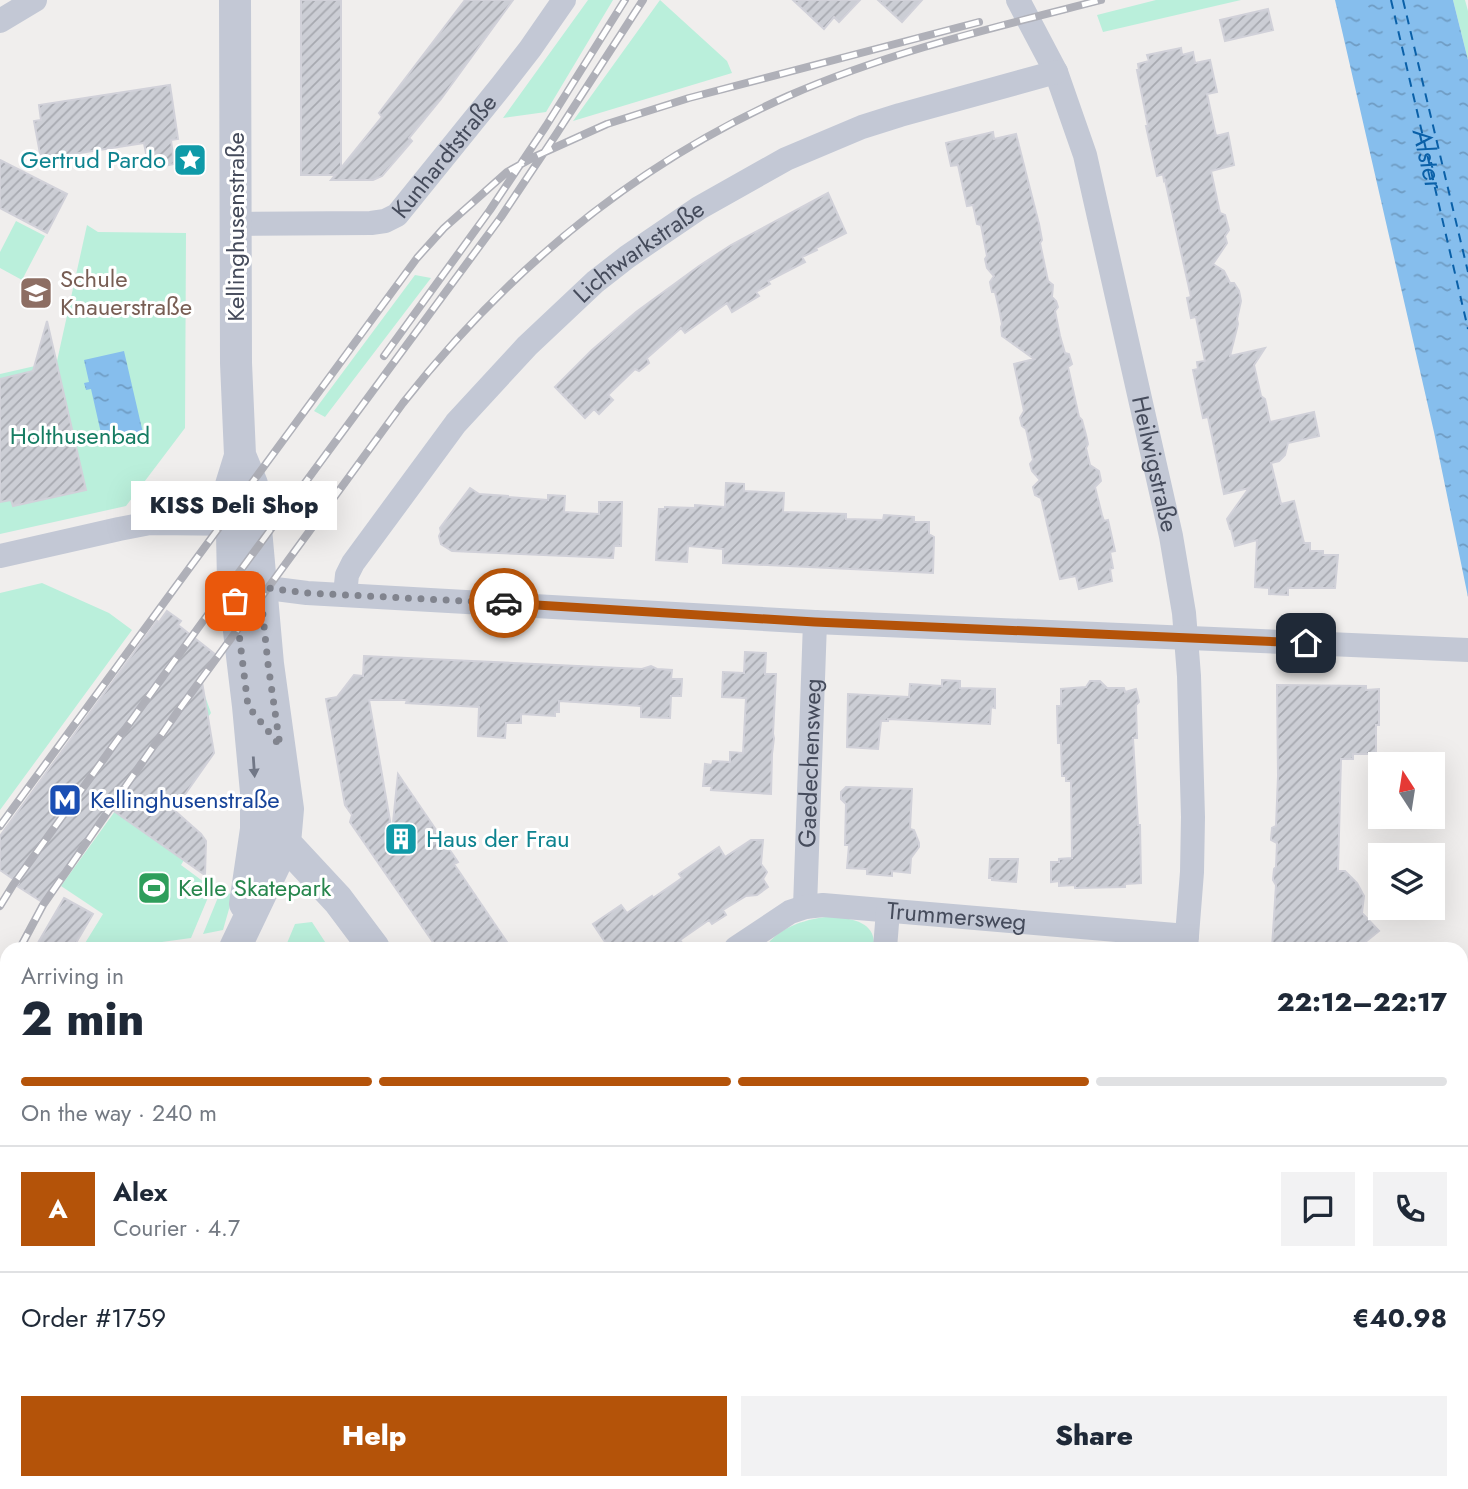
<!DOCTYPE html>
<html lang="en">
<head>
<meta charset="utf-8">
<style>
  body { margin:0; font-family:Jost,sans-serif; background:#f2f2f3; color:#1f2937; height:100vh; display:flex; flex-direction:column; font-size:26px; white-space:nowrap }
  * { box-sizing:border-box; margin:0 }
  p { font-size:23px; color:#747a83 }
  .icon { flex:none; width:38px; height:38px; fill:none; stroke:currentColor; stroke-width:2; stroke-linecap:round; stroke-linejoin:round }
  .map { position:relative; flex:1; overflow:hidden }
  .side { position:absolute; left:0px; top:942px; width:1468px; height:548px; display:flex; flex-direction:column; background:#fff; border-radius:21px 21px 0 0; box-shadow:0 7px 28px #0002 }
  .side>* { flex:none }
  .needle { width:46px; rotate:348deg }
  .tools { position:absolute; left:1368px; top:752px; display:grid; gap:14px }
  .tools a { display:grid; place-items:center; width:77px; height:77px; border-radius:0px; background:#fff; box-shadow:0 7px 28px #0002; font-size:35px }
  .pin { position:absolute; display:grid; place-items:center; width:60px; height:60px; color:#fff; margin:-30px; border-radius:14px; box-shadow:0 4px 10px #0006 }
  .courier { position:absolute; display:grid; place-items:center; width:70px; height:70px; margin:-35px; border:5px solid #b45309; border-radius:50%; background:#fff; color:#222; box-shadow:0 2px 9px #0007 }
  .bubble { position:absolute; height:49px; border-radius:0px; background:#fff; box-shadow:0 7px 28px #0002; font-size:23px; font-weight:800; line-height:49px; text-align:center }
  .headline em { font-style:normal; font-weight:800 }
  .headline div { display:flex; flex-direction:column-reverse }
  .headline { display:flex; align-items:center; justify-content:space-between; height:119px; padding:0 21px }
  h1 { font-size:46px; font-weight:800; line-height:52px }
  .bar { display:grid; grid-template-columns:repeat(4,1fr); gap:10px 7px; align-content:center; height:84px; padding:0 21px }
  .bar i { height:9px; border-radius:5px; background:#e0e1e3 }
  .bar .on { background:#b45309 }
  .bar p { grid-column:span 4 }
  .line { display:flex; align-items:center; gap:18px; padding:0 21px; border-top:2px solid #e0e1e3 }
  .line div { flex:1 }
  .round { display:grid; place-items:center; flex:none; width:74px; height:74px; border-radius:0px; background:#f2f2f3 }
  .action { display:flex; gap:14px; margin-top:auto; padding:14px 21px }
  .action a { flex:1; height:80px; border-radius:0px; background:#b45309; color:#fff; font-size:28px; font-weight:800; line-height:80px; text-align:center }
  .action a+a { background:#f2f2f3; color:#1f2937 }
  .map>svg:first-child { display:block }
  .green { fill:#baefdb }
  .water { fill:url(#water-ripples) }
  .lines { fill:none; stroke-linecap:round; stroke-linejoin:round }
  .ferry { stroke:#0a60a8; stroke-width:2; stroke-dasharray:9 7; stroke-linecap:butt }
  .building { fill:url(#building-hatch); stroke:#d1d1d9; stroke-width:2 }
  .minor { stroke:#c3c8d5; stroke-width:24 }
  .tertiary { stroke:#c3c8d5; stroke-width:32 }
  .rail-casing { stroke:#afb0b8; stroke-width:8 }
  .rail { stroke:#fff; stroke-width:5; stroke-dasharray:16; stroke-linecap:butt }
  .oneway { fill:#717786 }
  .done { stroke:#81848e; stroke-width:7; stroke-dasharray:0 12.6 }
  .route { stroke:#b45309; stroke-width:9 }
  .labels { text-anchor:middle; stroke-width:6; stroke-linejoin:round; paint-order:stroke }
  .street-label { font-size:24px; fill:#454b5b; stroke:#fff }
  .culture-label { font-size:24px; fill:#0d838f; stroke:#fff; text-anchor:end }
  .education-label { font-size:24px; fill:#785e54; stroke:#fff; text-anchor:start }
  .park-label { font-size:24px; fill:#157c62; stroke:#fff }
  .transit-label { font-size:24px; fill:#164399; stroke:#fff; text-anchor:start }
  .leisure-label { font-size:24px; fill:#27864d; stroke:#fff; text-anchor:start }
  .water-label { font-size:26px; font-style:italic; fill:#0a60a8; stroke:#fff }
</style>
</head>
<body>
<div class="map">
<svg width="1468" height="1489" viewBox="0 0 1468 1489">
  <defs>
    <pattern id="water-ripples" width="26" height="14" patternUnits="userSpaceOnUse" patternTransform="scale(1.75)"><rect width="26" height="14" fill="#86beed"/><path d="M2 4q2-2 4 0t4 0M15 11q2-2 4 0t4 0" fill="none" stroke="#6f9cc3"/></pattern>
    <pattern id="building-hatch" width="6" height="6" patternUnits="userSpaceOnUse" patternTransform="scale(1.75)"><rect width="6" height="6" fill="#ccced5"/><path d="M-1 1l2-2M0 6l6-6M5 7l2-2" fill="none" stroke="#a7a9b0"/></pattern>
  </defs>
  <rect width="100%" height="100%" fill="#f0eeed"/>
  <path class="green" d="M588,0H613L546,112L503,118Z
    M660,0L727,61L732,73L573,121Z
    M1156,0H1241L1103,32L1097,15Z
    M1453,0H1465L1468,11V60Z
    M16,221L45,236L22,280L0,268V252Z
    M87,225L98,232L186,233L185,428L126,506L0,534V374L57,361Z
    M415,275L431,278L325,417L314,411Z
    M42,583L109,613L132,630L0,810V593Z
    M201,692L205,696L211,713L132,823L184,860L181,865L212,888L191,938L162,942L146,948H82L103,914L61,886Z
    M221,890L233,895L223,930L203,934Z
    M834,916C855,920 876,922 874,948H764C782,925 806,919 834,916Z
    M312,922L329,948H285L295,924Z"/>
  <path class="water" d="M1335,0H1453L1468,60V597L1434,432Z
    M124,351L143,433L103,442L91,389L86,390L84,383L89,382L84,360Z
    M1468,1066V1489H1432V1482H1461V1145Z"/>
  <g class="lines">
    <g class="ferry">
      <path id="s1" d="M1391,0L1468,329"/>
      <path d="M1403,0L1468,272"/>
    </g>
  </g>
  <path class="building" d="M301,0H341V168L382,117L379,113L465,0H513L441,99L409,138L412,141L382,176L373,180H331L335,175H301Z
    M793,0H860L839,22L834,17L824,29Z
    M878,0H922L902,22Z
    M1268,9L1273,30L1225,41L1220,20Z
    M1181,48L1182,55L1193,52L1195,63L1210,60L1217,92L1207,94L1216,136L1228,133L1234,165L1211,171L1220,213L1225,215L1229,230L1225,236L1227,243L1213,264L1224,271L1230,283H1234L1239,291L1241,301L1237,319L1238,324L1230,356L1265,348L1254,365L1261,396L1265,399L1270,422L1314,412L1319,436L1288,443L1285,455L1279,461L1271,463L1281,504L1294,501L1304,543H1310V551H1323V555H1338L1335,588H1288V595L1269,594V588L1255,587L1257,540L1235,546L1231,529H1230L1227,519L1249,488L1224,494L1208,417L1203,418L1193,370L1198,369L1197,362L1205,361L1196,317L1191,318L1187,298L1191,297L1165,180L1164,181L1163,174L1157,176L1146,126H1148L1137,70H1139L1138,64L1149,61L1147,55Z
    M170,85L178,139L171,140L174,164L149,169L144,143L41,159L34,121L41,120L39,105Z
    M993,132L994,139L1016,134L1039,224L1042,240L1040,243L1048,281L1053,285L1052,297L1056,301L1058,307L1055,311L1060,336L1065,353L1069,354L1072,364L1068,367L1079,417L1082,420L1086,435L1088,444L1086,448L1090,465L1099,471L1101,481L1095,487L1102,515L1104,521L1108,520L1115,551L1110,552L1113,568L1110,569L1112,581L1079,589L1076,576L1060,579L1041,498L1035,495L1033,487L1040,480L1032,471L1030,464L1033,460L1026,429L1022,426L1020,418L1024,411L1014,364L1034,359L1002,336L1001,327L1002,324L999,309L995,292H992L990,282L994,276L987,268L985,259L987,256L981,225L977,224L973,205L967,206L958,165L951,166L946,143Z
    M0,160L67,194L47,233L0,208Z
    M828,193L846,233L816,248L817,250L802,257L805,262L768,281L770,284L756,292L759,296L732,312L727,303L685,333L681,328L647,358L649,363L639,371L635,369L608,395L613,400L599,414L594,409L585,418L555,387L592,350L636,312L699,266L731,245Z
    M47,321L86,490L13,506L11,500L0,502V379L33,371Z
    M726,483L744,484V491L784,493L783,512L846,514V519L883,520L884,515L914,517V522H929V534L934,537L933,573L723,563V549L688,546L687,562L656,560L659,509H665V507L695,508V505L725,507Z
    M470,488L479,494L508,496V497L548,500V495L565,496L564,512L599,514V502H622L621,546H614L613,558L452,551L441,544L439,536L441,532L440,528Z
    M167,611L181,621L178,625L216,655L201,676L214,753L174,810L201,834L206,841L205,875L108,807L42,902L17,886L19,883L0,870V836L157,621L159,622Z
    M745,652L766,653L765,674H776L773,734L774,738L772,754L771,794L711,790L712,786H703L705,764L712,765L713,761L730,762V752L743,753L746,698L722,697L723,672L744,673Z
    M364,656L642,669L651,666L657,669L672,670L671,679H682L681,696H671L670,718L641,717V706L559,701V712H555V716L521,714V723H506L505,738L478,736L479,707L406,703L407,700H369L392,832L398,774L458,862L454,864L511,948H437L350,822L352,815L345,805L326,699L337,697L354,675L363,676Z
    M942,680L960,681V688L995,689V708L991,707L990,724L888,719V721H881L878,749L847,747L848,694L909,697L910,684L942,686Z
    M1090,681H1100L1107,688H1124L1125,692L1136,689L1139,702L1136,705L1137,738H1133L1138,825H1140L1141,883L1125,884V887L1075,888V885L1059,886V881L1051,882V862H1059V859L1072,858L1071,781H1066V776H1062L1061,743H1058L1057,706H1061V689L1086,687Z
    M1277,685L1366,686V690L1379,689V725H1376V754H1353V759H1341L1338,871H1345L1357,883L1364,896L1362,913L1379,931L1358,948H1272L1276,885L1273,880L1274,869L1276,867L1277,843L1271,840L1272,828L1276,826L1278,776Z
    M846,787L912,789L910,829L914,830L919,843V847L911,858L910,873L892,871V876L867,874V869L847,868L849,845H845L846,804L841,799V792Z
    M751,840H763L761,864L767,872L763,879L768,887L757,895L746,896L723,910L726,915L712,924L709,920L680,940L686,948H609L593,924L621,905L627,913L652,896L653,898L682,878L679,874L719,847L725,857Z
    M990,859H1018L1016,882L992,880V878H989Z
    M64,898L93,914L73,948H35Z"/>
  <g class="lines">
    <g class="minor">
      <path id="s2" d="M1018,0L1056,72L1085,155L1171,536L1184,613L1189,676L1193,817L1192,872L1186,948"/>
      <path d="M0,21L35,0"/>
      <path id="s3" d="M236,224L371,223L385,221L397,215L502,85L530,49L564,0"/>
      <path d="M0,556L119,529L150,523L248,524"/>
      <path d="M246,584L260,587L307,593L815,622L1468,650"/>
      <path id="s4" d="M345,594L347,575L353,563L456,423L527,346L595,282L627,257L699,208L786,159L862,127L900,115L1056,72"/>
      <path id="s5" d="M805,907L815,622"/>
      <path id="s6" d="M736,948L790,912L805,907L823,905L1187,936"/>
      <path d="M885,948L888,911"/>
      <path d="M192,1482L208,1489"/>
      <path d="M466,1489L476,1482"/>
      <path d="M1140,1489L1141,1482"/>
    </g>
    <path class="tertiary" d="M240,456L231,485L233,581L248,706L256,792V829L245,904
      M285,843L338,900L374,948
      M235,948L285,843L288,809L268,664L252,484L240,455L236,363L235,0
      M725,1482L729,1489
      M5,1489L8,1482"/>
    <defs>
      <path id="rail" d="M384,356L490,210L546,126L625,0
        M0,826L417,258L444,228L507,172L534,157L607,124L689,98L979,22
        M0,906L13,885L198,628L501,217L557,133L643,0
        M20,948L43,905L178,711L403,403C507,271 633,165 788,96C888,52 996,27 1101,0
        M0,988L7,972"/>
    </defs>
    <use href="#rail" class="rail-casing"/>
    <use href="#rail" class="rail"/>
  </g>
  <defs><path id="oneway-solid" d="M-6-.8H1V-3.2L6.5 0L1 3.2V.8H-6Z" transform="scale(1.75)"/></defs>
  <use class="oneway" href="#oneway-solid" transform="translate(254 767) rotate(86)"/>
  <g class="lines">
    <path class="done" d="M235,601L248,706L280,746L268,664L260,587L307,593L504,603"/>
    <path class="route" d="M504,603L815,622L1306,643"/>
  </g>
  <defs>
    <symbol id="sight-square" viewBox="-11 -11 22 22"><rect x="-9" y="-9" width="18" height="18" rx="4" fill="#0f9aa8" stroke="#fff"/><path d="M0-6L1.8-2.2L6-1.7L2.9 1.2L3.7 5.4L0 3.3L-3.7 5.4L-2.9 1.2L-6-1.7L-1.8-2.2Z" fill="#fff"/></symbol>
    <symbol id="school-square" viewBox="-11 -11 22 22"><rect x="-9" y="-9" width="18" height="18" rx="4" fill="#8d6e63" stroke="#fff"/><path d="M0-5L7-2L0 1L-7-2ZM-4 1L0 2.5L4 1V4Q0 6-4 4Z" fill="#fff"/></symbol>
    <symbol id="metro-square" viewBox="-11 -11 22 22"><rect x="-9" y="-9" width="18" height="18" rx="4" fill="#1a4fb4" stroke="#fff"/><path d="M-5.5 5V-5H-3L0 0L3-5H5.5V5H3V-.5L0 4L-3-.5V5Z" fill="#fff"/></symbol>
    <symbol id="building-square" viewBox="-11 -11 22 22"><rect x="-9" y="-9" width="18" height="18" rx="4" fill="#0f9aa8" stroke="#fff"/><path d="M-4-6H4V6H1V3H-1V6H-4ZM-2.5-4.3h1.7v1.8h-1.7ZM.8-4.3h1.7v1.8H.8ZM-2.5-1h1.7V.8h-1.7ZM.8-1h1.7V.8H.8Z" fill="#fff"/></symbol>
    <symbol id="stadium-square" viewBox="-11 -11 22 22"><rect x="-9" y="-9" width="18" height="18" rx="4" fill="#2e9e5b" stroke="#fff"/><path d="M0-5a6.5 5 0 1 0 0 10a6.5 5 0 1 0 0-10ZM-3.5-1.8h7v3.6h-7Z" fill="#fff"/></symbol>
  </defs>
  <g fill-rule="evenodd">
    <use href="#sight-square" x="171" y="141" width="38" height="38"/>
    <use href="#school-square" x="17" y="274" width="38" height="38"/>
    <use href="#metro-square" x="46" y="781" width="38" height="38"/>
    <use href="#building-square" x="382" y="820" width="38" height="38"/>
    <use href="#stadium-square" x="135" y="869" width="38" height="38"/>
  </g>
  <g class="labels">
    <g class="street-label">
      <text dy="8" stroke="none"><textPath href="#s3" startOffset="238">Kunhardtstraße</textPath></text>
      <text transform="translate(236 227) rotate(-90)" y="8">Kellinghusenstraße</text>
      <text dy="8" stroke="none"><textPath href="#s4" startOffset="458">Lichtwarkstraße</textPath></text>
      <text dy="8" stroke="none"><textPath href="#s2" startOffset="486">Heilwigstraße</textPath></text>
      <text dy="8" stroke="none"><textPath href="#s5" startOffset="144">Gaedechensweg</textPath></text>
      <text dy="8" stroke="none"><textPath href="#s6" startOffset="233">Trummersweg</textPath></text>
    </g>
    <g class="culture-label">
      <text x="166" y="168">Gertrud Pardo</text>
      <text x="426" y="847" text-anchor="start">Haus der Frau</text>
    </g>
    <g class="education-label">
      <text x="60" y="287">Schule<tspan x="60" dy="28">Knauerstraße</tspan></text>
    </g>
    <g class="park-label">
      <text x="80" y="444">Holthusenbad</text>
    </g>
    <g class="transit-label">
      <text x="90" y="808">Kellinghusenstraße</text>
    </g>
    <g class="leisure-label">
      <text x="178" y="896">Kelle Skatepark</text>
    </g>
    <g class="water-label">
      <text dy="9" stroke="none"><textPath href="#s1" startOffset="163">Alster</textPath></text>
    </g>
  </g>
</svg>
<div class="tools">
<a><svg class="needle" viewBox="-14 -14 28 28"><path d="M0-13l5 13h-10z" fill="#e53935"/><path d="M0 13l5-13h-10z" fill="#747a83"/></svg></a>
<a><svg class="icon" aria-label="layers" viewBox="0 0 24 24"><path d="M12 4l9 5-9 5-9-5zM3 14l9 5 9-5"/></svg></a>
</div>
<div class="pin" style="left:235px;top:601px;background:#ea580c"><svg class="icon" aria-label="bag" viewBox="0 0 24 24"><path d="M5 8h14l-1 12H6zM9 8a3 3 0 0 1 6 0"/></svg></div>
<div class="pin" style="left:1306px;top:643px;background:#1f2937"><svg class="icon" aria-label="home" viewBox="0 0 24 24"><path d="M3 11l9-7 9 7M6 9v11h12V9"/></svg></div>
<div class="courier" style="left:504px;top:603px"><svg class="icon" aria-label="car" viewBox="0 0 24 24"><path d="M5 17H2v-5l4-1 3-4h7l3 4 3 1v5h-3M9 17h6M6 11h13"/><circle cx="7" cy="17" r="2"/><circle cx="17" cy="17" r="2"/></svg></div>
<div class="bubble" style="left:131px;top:481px;width:206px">KISS Deli Shop</div>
<section class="side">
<div class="headline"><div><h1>2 min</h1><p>Arriving in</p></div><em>22:12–22:17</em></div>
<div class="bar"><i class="on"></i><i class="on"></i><i class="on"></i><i></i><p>On the way · 240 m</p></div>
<div class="line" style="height:126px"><b class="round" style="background:#b45309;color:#fff">A</b><div><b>Alex</b><p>Courier · 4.7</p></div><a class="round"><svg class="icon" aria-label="chat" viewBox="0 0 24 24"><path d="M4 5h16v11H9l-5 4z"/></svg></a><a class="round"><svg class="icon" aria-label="phone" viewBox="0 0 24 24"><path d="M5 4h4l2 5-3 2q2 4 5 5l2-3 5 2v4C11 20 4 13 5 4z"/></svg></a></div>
<div class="line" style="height:91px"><div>Order #1759</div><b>€40.98</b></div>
<div class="action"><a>Help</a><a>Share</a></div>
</section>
</div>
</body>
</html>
